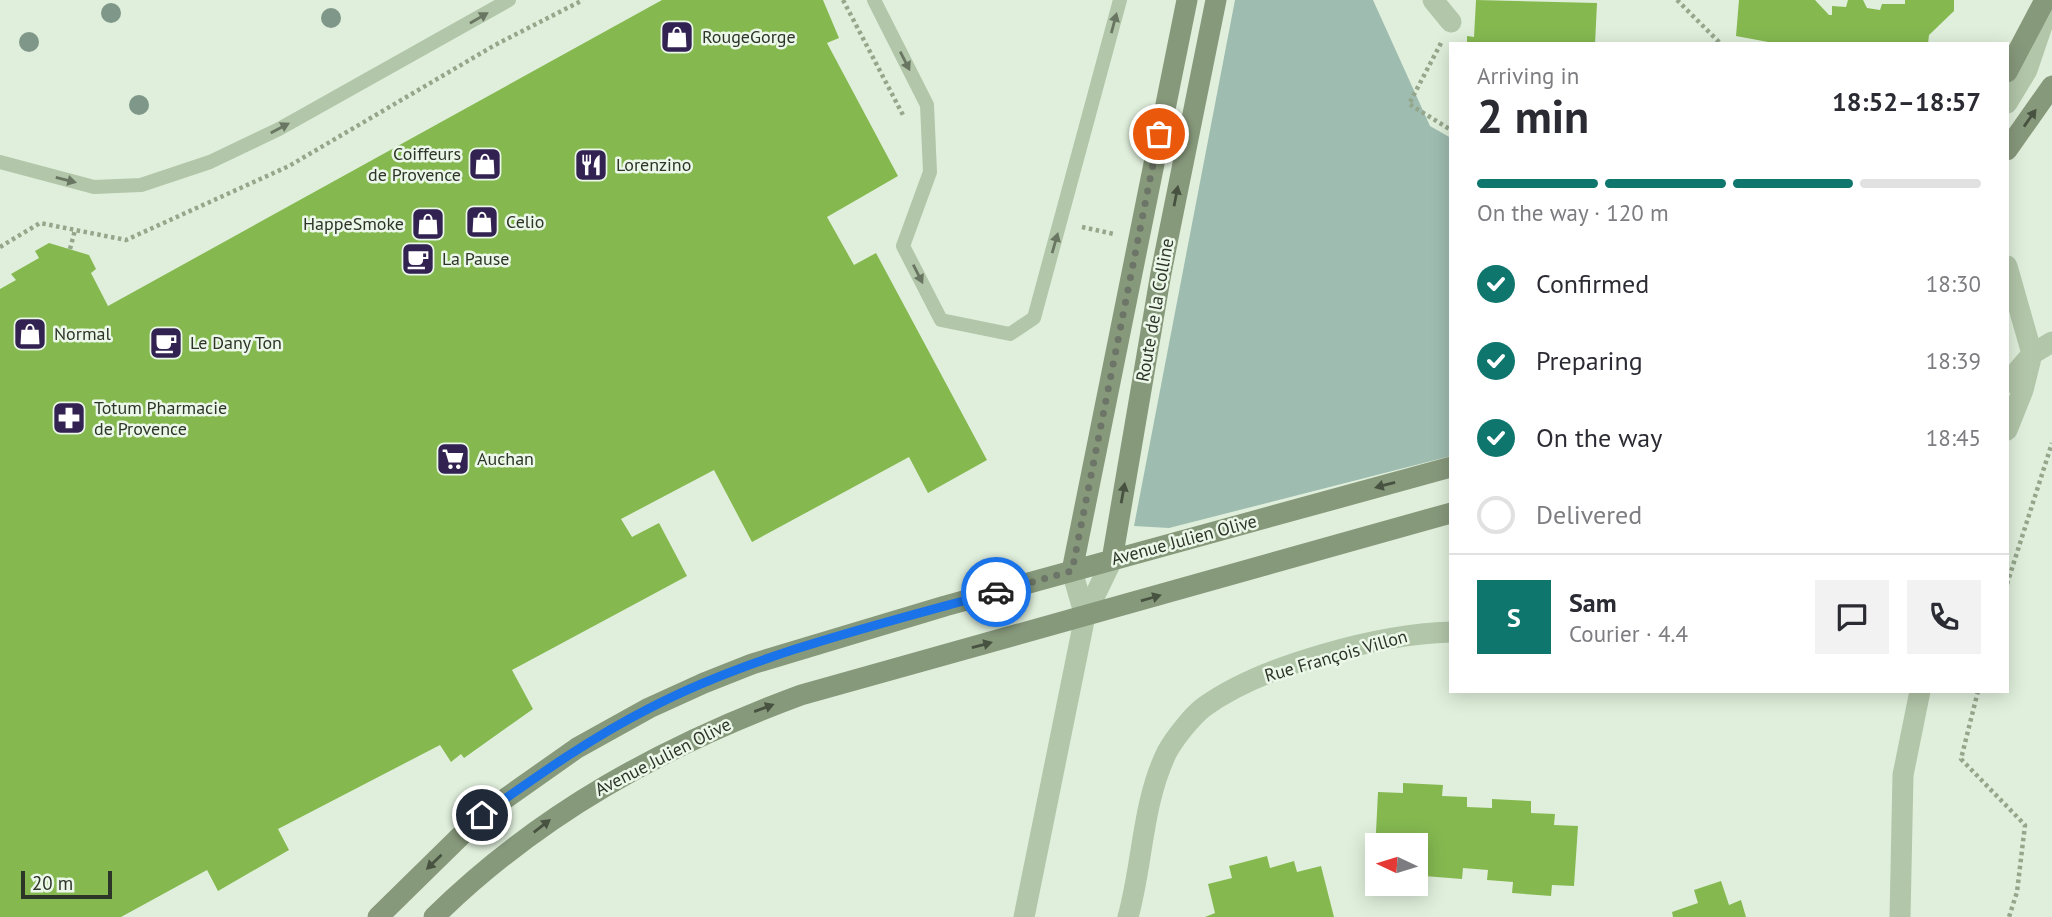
<!DOCTYPE html>
<html lang="en">
<head>
<meta charset="utf-8">
<style>
  body { margin:0; font-family:"PT Sans",sans-serif; background:#f2f2f3; color:#2b2b33; height:100vh; display:flex; flex-direction:column; font-size:26px; white-space:nowrap }
  * { box-sizing:border-box; margin:0 }
  p { font-size:23px; color:#7c7c81 }
  .icon { flex:none; width:38px; height:38px; fill:none; stroke:currentColor; stroke-width:2; stroke-linecap:round; stroke-linejoin:round }
  .map { position:relative; flex:1; overflow:hidden }
  .details { position:absolute; left:1449px; top:42px; width:560px; height:651px; display:flex; flex-direction:column; background:#fff; border-radius:0px; box-shadow:0 4px 18px #0003 }
  .details>* { flex:none }
  .needle { width:46px; rotate:274deg }
  .buttons { position:absolute; left:1365px; top:833px; display:grid; gap:14px }
  .buttons a { display:grid; place-items:center; width:63px; height:63px; border-radius:0px; background:#fff; box-shadow:0 4px 18px #0003; font-size:35px }
  .scale { position:absolute; left:21px; bottom:18px; width:91px; box-sizing:border-box; padding-left:7px; border:4px solid #2d3428; border-top:0; font-size:19px; line-height:24px; white-space:nowrap; color:#2d3428; -webkit-text-stroke:5px #ebf7e8; paint-order:stroke }
  .pin { position:absolute; display:grid; place-items:center; width:60px; height:60px; color:#fff; margin:-30px; border:4px solid #fff; border-radius:50%; box-shadow:0 2px 7px #0007 }
  .courier { position:absolute; display:grid; place-items:center; width:70px; height:70px; margin:-35px; border:5px solid #1a73e8; border-radius:50%; background:#fff; color:#222; box-shadow:0 2px 9px #0007 }
  .summary em { font-style:normal; font-weight:700 }
  .summary div { display:flex; flex-direction:column-reverse }
  .summary { display:flex; align-items:center; justify-content:space-between; height:119px; padding:0 28px }
  h1 { font-size:46px; font-weight:700; line-height:52px }
  .bar { display:grid; grid-template-columns:repeat(4,1fr); gap:10px 7px; align-content:center; height:84px; padding:0 28px }
  .bar i { height:9px; border-radius:5px; background:#e1e1e2 }
  .bar .on { background:#0f766e }
  .bar p { grid-column:span 4 }
  .line { display:flex; align-items:center; gap:18px; padding:0 28px; border-top:2px solid #e1e1e2 }
  .line div { flex:1 }
  .round { display:grid; place-items:center; flex:none; width:74px; height:74px; border-radius:0px; background:#f2f2f3 }
  ol { padding:0 28px; list-style:none }
  li { display:flex; align-items:center; gap:21px; height:77px }
  li p { margin-inline-start:auto }
  li .icon { padding:7px; border-radius:50%; background:#0f766e; color:#fff; stroke-width:4 }
  li:last-child { color:#7c7c81 }
  li i { width:38px; height:38px; border:4px solid #e1e1e2; border-radius:50% }
  .map>svg:first-child { display:block }
  .green { fill:#9ebcb0 }
  .building { fill:#85b950 }
  .lines { fill:none; stroke-linecap:round; stroke-linejoin:round }
  .path { stroke:#94a78b; stroke-width:4.5; stroke-dasharray:3.5 3.5; stroke-linecap:butt }
  .lane { stroke:#b2c6a9; stroke-width:14 }
  .street { stroke:#b2c6a9; stroke-width:21 }
  .secondary { stroke:#87997b; stroke-width:21 }
  .tree { fill:#7f9788 }
  .oneway { fill:#697662 }
  .oneway2 { fill:#485241 }
  .done { stroke:#6c7567; stroke-width:7; stroke-dasharray:0 12.6 }
  .route { stroke:#1a73e8; stroke-width:9 }
  .labels { text-anchor:middle; stroke-width:5; stroke-linejoin:round; paint-order:stroke }
  .poi-label { font-size:18px; fill:#2d3428; stroke:#ebf7e8; text-anchor:start }
  .street-label { font-size:18px; fill:#2d3428; stroke:#ebf7e8 }
</style>
</head>
<body>
<div class="map">
<svg width="2052" height="917" viewBox="0 0 2052 917">
  <rect width="100%" height="100%" fill="#e0efdc"/>
  <path class="green" d="M1235,0H1373L1430,126L1451,138V456L1169,528L1134,526Z"/>
  <path class="building" d="M662,0H823L839,38L827,43L898,176L827,217L854,265L876,253L987,460L928,493L909,457L752,542L714,470L621,519L632,537L659,523L687,576L512,670L533,709L464,758L461,754L451,762L440,745L278,829L289,850L218,891L207,870L121,917H0V289L16,280L11,274L39,258L35,251L49,243L89,255L96,269L91,273L108,306Z
    M1476,0L1597,3L1595,44H1467V36L1474,37Z
    M1739,0H1815L1829,15H1832V6L1846,7L1848,0H1863L1867,8L1880,10L1882,4H1905V0H1954V11L1929,35L1928,44H1779L1736,36Z
    M1403,783L1443,785L1442,796L1467,797V807L1492,808V799L1531,801V813L1555,814L1554,825L1578,826L1574,886L1552,885L1551,896L1512,893L1513,882L1487,880L1488,870L1463,868L1462,879L1424,876V866L1416,865V845H1377L1375,852L1378,792L1403,793Z
    M1267,856L1270,868L1294,861L1297,872L1321,866L1334,917H1205L1215,913L1208,884L1232,878L1229,866Z
    M1721,881L1729,905L1741,900L1746,917H1673L1672,912L1698,903L1694,890Z"/>
  <g class="lines">
    <path class="path" d="M843,0L904,117
      M1677,0L1721,44
      M1441,43L1409,104L1451,130
      M1082,227L1114,234
      M0,247L40,223L126,240L289,166L495,45L583,0
      M70,249L75,230
      M2007,584L2052,443
      M1978,691L1961,759L2025,825L2017,892L2009,917"/>
    <path class="lane" d="M874,0L927,105L930,172L903,246L941,320L1010,334L1034,318L1120,0
      M0,162L94,187L141,185L210,162L279,129L509,0"/>
    <path class="street" d="M1433,0L1451,22
      M2007,103L2027,70L2049,5
      M2007,266L2032,354L2023,390L2007,430
      M2007,383L2032,354L2052,342
      M1072,571L1085,616
      M1024,917L1085,616L1112,560
      M1128,917C1143,863 1142,803 1167,752C1174,739 1192,716 1204,707C1262,665 1380,634 1451,632
      M1900,917L1903,775L1920,691"/>
    <path class="secondary" d="M2007,72L2045,0
      M2007,150L2052,86
      M1112,560L1161,273L1216,0
      M1072,571L1187,0
      M378,917L482,815L577,748L649,708L704,683L752,664L945,606L1451,467
      M434,917C540,813 663,746 801,695L1451,513"/>
  </g>
  <g class="tree">
    <circle cx="111" cy="13" r="10"/>
    <circle cx="331" cy="18" r="10"/>
    <circle cx="29" cy="42" r="10"/>
    <circle cx="139" cy="105" r="10"/>
  </g>
  <defs><path id="oneway-solid" d="M-6-.8H1V-3.2L6.5 0L1 3.2V.8H-6Z" transform="scale(1.75)"/></defs>
  <g class="oneway">
    <use href="#oneway-solid" transform="translate(479 18) rotate(-30)"/>
    <use href="#oneway-solid" transform="translate(1114 23) rotate(-75)"/>
    <use href="#oneway-solid" transform="translate(905 61) rotate(63)"/>
    <use href="#oneway-solid" transform="translate(280 128) rotate(-28)"/>
    <use href="#oneway-solid" transform="translate(66 180) rotate(14)"/>
    <use href="#oneway-solid" transform="translate(1055 243) rotate(-74)"/>
    <use href="#oneway-solid" transform="translate(918 274) rotate(63)"/>
  </g>
  <g class="oneway2">
    <use href="#oneway-solid" transform="translate(2030 118) rotate(-55)"/>
    <use href="#oneway-solid" transform="translate(1176 196) rotate(-79)"/>
    <use href="#oneway-solid" transform="translate(1385 485) rotate(165)"/>
    <use href="#oneway-solid" transform="translate(1123 493) rotate(-80)"/>
    <use href="#oneway-solid" transform="translate(1151 598) rotate(-16)"/>
    <use href="#oneway-solid" transform="translate(982 645) rotate(-15)"/>
    <use href="#oneway-solid" transform="translate(764 708) rotate(-20)"/>
    <use href="#oneway-solid" transform="translate(542 826) rotate(-38)"/>
    <use href="#oneway-solid" transform="translate(434 862) rotate(136)"/>
  </g>
  <g class="lines">
    <path class="done" d="M996,592L1072,571L1159,134"/>
    <path class="route" d="M482,815C536,777 589,739 648,709C750,655 884,623 996,592"/>
  </g>
  <defs>
    <symbol id="shop-square" viewBox="-11 -11 22 22"><rect x="-9" y="-9" width="18" height="18" rx="4" fill="#312251" stroke="#ebf7e8"/><path d="M-5-2.5h2.3a2.7 3.5 0 0 1 5.4 0H5L5.5 6h-11ZM-1.5-2.5h3a1.5 2.3 0 0 0-3 0Z" fill="#fff"/></symbol>
    <symbol id="restaurant-square" viewBox="-11 -11 22 22"><rect x="-9" y="-9" width="18" height="18" rx="4" fill="#312251" stroke="#ebf7e8"/><path d="M-5-6h1v4h1v-4h1v4h1v-4h1v5L-1.5 .5V6h-2V.5L-5-1ZM5-6V6H3V1.5H1.5Q1.5-4 5-6Z" fill="#fff"/></symbol>
    <symbol id="cafe-square" viewBox="-11 -11 22 22"><rect x="-9" y="-9" width="18" height="18" rx="4" fill="#312251" stroke="#ebf7e8"/><path d="M-5.5-4.5H6V0H3Q3 3.5 0 3.5H-2.5Q-5.5 3.5-5.5 0ZM3-3.2v2h1.7v-2ZM-6 4.5H4V6H-6Z" fill="#fff"/></symbol>
    <symbol id="pharmacy-square" viewBox="-11 -11 22 22"><rect x="-9" y="-9" width="18" height="18" rx="4" fill="#312251" stroke="#ebf7e8"/><path d="M-2-6h4v4h4v4h-4v4h-4v-4h-4v-4h4Z" fill="#fff"/></symbol>
    <symbol id="supermarket-square" viewBox="-11 -11 22 22"><rect x="-9" y="-9" width="18" height="18" rx="4" fill="#312251" stroke="#ebf7e8"/><path d="M-6-5.5h2.5l.6 2H6L4.5 2H-2.5L-4.4-4H-6ZM-1.5 3.2a1.3 1.3 0 1 0 .1 0ZM3 3.2a1.3 1.3 0 1 0 .1 0Z" fill="#fff"/></symbol>
  </defs>
  <g fill-rule="evenodd">
    <use href="#shop-square" x="658" y="18" width="38" height="38"/>
    <use href="#shop-square" x="466" y="145" width="38" height="38"/>
    <use href="#restaurant-square" x="572" y="146" width="38" height="38"/>
    <use href="#shop-square" x="463" y="203" width="38" height="38"/>
    <use href="#shop-square" x="409" y="205" width="38" height="38"/>
    <use href="#cafe-square" x="399" y="240" width="38" height="38"/>
    <use href="#shop-square" x="11" y="315" width="38" height="38"/>
    <use href="#cafe-square" x="147" y="324" width="38" height="38"/>
    <use href="#pharmacy-square" x="50" y="399" width="38" height="38"/>
    <use href="#supermarket-square" x="434" y="440" width="38" height="38"/>
  </g>
  <g class="labels">
    <g class="poi-label">
      <text x="702" y="43">RougeGorge</text>
      <text x="461" y="160" text-anchor="end">Coiffeurs<tspan x="461" dy="21">de Provence</tspan></text>
      <text x="616" y="171">Lorenzino</text>
      <text x="506" y="228">Celio</text>
      <text x="404" y="230" text-anchor="end">HappeSmoke</text>
      <text x="442" y="265">La Pause</text>
      <text x="54" y="340">Normal</text>
      <text x="190" y="349">Le Dany Ton</text>
      <text x="94" y="414">Totum Pharmacie<tspan x="94" dy="21">de Provence</tspan></text>
      <text x="477" y="465">Auchan</text>
    </g>
    <g class="street-label">
      <text transform="translate(1155 310) rotate(-80)" y="6">Route de la Colline</text>
      <text transform="translate(1184 540) rotate(-15)" y="6">Avenue Julien Olive</text>
      <text transform="translate(1336 656) rotate(-16)" y="6">Rue François Villon</text>
      <text transform="translate(663 757) rotate(-27)" y="6">Avenue Julien Olive</text>
    </g>
  </g>
</svg>
<div class="buttons">
<a><svg class="needle" viewBox="-14 -14 28 28"><path d="M0-13l5 13h-10z" fill="#e53935"/><path d="M0 13l5-13h-10z" fill="#7c7c81"/></svg></a>
</div>
<div class="scale">20 m</div>
<div class="pin" style="left:1159px;top:134px;background:#ea580c"><svg class="icon" aria-label="bag" viewBox="0 0 24 24"><path d="M5 8h14l-1 12H6zM9 8a3 3 0 0 1 6 0"/></svg></div>
<div class="pin" style="left:482px;top:815px;background:#1f2937"><svg class="icon" aria-label="home" viewBox="0 0 24 24"><path d="M3 11l9-7 9 7M6 9v11h12V9"/></svg></div>
<div class="courier" style="left:996px;top:592px"><svg class="icon" aria-label="car" viewBox="0 0 24 24"><path d="M5 17H2v-5l4-1 3-4h7l3 4 3 1v5h-3M9 17h6M6 11h13"/><circle cx="7" cy="17" r="2"/><circle cx="17" cy="17" r="2"/></svg></div>
<section class="details">
<div class="summary"><div><h1>2 min</h1><p>Arriving in</p></div><em>18:52–18:57</em></div>
<div class="bar"><i class="on"></i><i class="on"></i><i class="on"></i><i></i><p>On the way · 120 m</p></div>
<ol>
<li><svg class="icon" aria-label="check" viewBox="0 0 24 24"><path d="M5 12l5 5 9-10"/></svg>Confirmed<p>18:30</p></li>
<li><svg class="icon" aria-label="check" viewBox="0 0 24 24"><path d="M5 12l5 5 9-10"/></svg>Preparing<p>18:39</p></li>
<li><svg class="icon" aria-label="check" viewBox="0 0 24 24"><path d="M5 12l5 5 9-10"/></svg>On the way<p>18:45</p></li>
<li><i></i>Delivered</li>
</ol>
<div class="line" style="height:126px"><b class="round" style="background:#0f766e;color:#fff">S</b><div><b>Sam</b><p>Courier · 4.4</p></div><a class="round"><svg class="icon" aria-label="chat" viewBox="0 0 24 24"><path d="M4 5h16v11H9l-5 4z"/></svg></a><a class="round"><svg class="icon" aria-label="phone" viewBox="0 0 24 24"><path d="M5 4h4l2 5-3 2q2 4 5 5l2-3 5 2v4C11 20 4 13 5 4z"/></svg></a></div>
</section>
</div>
</body>
</html>
